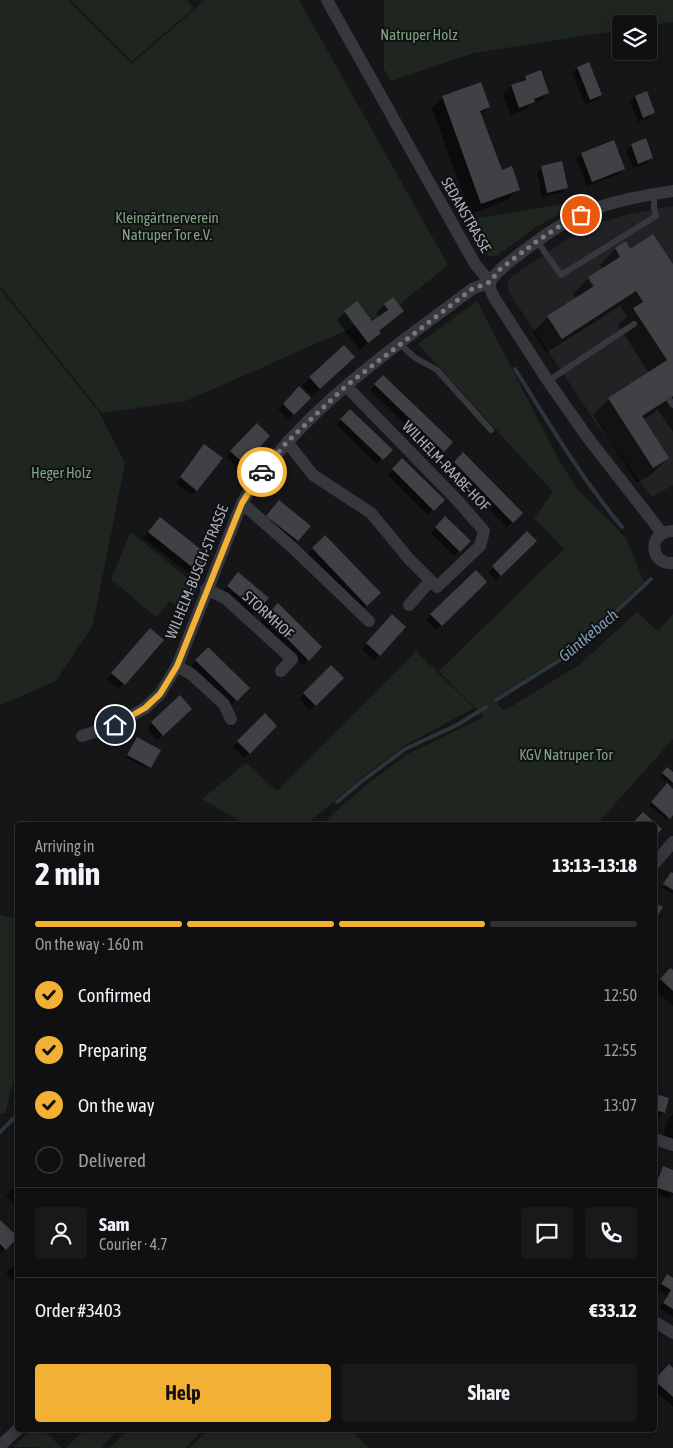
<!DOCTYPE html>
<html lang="en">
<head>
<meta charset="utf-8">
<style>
  body { margin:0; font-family:"Asap Condensed",sans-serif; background:#19191b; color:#f1f3f6; height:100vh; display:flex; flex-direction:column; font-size:19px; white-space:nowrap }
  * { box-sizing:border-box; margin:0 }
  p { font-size:16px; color:#9c9d9f }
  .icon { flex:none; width:28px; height:28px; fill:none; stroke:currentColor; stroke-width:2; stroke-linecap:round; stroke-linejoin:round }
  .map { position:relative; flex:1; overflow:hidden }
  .sheet { position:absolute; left:15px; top:822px; width:642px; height:610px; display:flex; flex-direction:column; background:#101012; border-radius:5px; box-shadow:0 2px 12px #0003,0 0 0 1px #303032 }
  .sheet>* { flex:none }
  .buttons { position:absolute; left:612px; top:15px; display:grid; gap:10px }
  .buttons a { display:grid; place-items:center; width:45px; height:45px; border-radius:5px; background:#101012; box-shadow:0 2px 12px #0003,0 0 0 1px #303032; font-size:25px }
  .pin { position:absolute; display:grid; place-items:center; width:42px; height:42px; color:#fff; margin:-21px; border:2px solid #fff; border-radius:50%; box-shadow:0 1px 5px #0007 }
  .courier { position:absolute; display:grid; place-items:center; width:50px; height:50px; margin:-25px; border:4px solid #f2b134; border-radius:50%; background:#fff; color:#222; box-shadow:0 1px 6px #0007 }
  .summary em { font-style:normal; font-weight:700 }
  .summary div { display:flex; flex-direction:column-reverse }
  .summary { display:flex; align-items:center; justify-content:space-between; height:85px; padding:0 20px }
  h1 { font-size:32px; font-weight:700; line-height:38px }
  .bar { display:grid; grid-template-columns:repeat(4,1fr); gap:8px 5px; align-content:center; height:60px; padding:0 20px }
  .bar i { height:6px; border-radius:4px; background:#303032 }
  .bar .current { background:#f2b134 }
  .bar p { grid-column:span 4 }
  .line { display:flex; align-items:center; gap:12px; padding:0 20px; border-top:1px solid #303032 }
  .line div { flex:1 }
  .round { display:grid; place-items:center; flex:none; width:52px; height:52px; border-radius:5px; background:#19191b }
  ol { padding:0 20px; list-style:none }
  li { display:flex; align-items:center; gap:15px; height:55px }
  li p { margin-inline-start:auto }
  li .icon { padding:5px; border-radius:50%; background:#f2b134; color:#111; stroke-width:4 }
  li:last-child { color:#9c9d9f }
  li i { width:28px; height:28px; border:2px solid #303032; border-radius:50% }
  .action { display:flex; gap:10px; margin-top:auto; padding:10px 20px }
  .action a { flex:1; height:58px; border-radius:5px; background:#f2b134; color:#111; font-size:20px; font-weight:700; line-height:58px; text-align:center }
  .action a+a { background:#19191b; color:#f1f3f6 }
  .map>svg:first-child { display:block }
  .built { fill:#222225 }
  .green { fill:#1e261f }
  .shadow { fill:#0007; fill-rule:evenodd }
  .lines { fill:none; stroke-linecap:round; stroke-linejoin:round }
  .stream { stroke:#2c353c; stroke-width:4 }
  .building { fill:#404145 }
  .service { stroke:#37383d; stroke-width:6 }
  .minor { stroke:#37383d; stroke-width:12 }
  .done { stroke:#757880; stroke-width:5; stroke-dasharray:0 9 }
  .route { stroke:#f2b134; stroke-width:6 }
  .labels { text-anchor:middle; stroke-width:4; stroke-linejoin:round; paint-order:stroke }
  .park-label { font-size:15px; fill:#7fa381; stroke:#111113 }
  .street-label { font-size:15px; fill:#a8adb8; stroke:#111113 }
  .water-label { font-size:16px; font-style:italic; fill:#7f9bb3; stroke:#111113 }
</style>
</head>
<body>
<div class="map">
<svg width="673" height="1448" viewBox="0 0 673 1448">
  <rect width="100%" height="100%" fill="#161618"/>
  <path class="built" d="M673,206V485L652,497L596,423L510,294L507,284L511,277L573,235L605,221L629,214Z"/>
  <path class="green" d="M0,0H68L132,64L205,0H299L448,265L394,309L186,401L102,413L0,286Z
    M71,0H187L194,8L132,61Z
    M384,0H673V22L649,26V24H621V30L474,53L391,81L384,69Z
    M575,202L576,205L534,228L498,255L492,257L483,253L465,220Z
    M0,289L99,412L125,463L93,625L56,681L0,705Z
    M477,301L560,462L578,490L626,538L644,582L569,651L493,699L504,711L579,665L637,612L658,631L673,614V739L596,825H333L327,819L366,785L408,754L484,717L439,671L564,549L534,518L553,492L418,344Z
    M131,532L198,587L187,615L170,601L156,617L111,579Z
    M416,651L474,708L404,746L362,777L306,825H246L202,799L246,763L277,791Z
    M0,915L18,919L17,1068L5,1114L0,1113Z
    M31,1430H43L62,1448L13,1447Z
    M84,1430H118L101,1448H66Z
    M128,1430H203L185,1448H109Z
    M208,1430H351L369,1448H189Z"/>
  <path class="shadow" d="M578,68L601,95L596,100L585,105L572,73Z
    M540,72L548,93L540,101L531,104L526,109L511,115L503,94L511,86L519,84L525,77Z
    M443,97L489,107L481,115L501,171L519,189L508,200L470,214L432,108Z
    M635,97L654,113L649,118L638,122L630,102Z
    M632,145L652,158L647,163L633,168L626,150Z
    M581,154L624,169L619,174L587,186L576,159Z
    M542,167L567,187L562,192L542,197L537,173Z
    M625,243L630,250L673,267V432L658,410L643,420L668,458L652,474L637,483L593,415L609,399L649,373L618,325L627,316L620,306L546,353L533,332L548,317L576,299L573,294L589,278L603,269L600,265L615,249ZM588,280H591L598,291L596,292Z
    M393,298L402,311L360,350L337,320L345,312L372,323L380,317L376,313Z
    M345,364L312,396L302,386L310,378Z
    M383,377L451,442L438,456L370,390Z
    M299,388L309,398L288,419L278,410Z
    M350,411L391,450L377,464L336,425Z
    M257,425L268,436L238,468L226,457Z
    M200,451L196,490L191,495L176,483Z
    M463,454L521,513L507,527L449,468Z
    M402,460L443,500L428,515L388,475Z
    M274,507L309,526L292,546L262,521Z
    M160,518L196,570L191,575L143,538Z
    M445,518L469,541L454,556L431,533Z
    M527,533L535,541L496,580L488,572Z
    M325,537L379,593L362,610L308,554Z
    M476,572L486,582L436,630L426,620Z
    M233,579L256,610L251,616L223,592Z
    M278,605L320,647L303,665L261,622Z
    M387,621L405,627L374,661L362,649Z
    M145,635L124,684L119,689L107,679Z
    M208,649L248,688L231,705L191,666Z
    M331,667L342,678L310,710L299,699Z
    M180,697L190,709L157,740L147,728Z
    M265,715L276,726L244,758L233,747Z
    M137,738L150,767L148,769L126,757Z
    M667,769L673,774V783L671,785L660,776Z
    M667,785L673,790V813L667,820L649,805Z
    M673,874V894L662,887L669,875Z
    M673,972V1006L655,990V986L662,977Z
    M655,1096L664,1112L656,1120H655Z
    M673,1114V1140L663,1136L669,1118Z
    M663,1168L673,1171V1195L669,1199L655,1193V1180L658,1173Z
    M18,1184V1207L6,1196Z
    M0,1221L16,1238L0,1254Z
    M18,1261V1285L6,1273Z
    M667,1275L673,1279V1317L659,1308L667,1295L657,1289Z
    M673,1369V1407L655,1391V1380Z"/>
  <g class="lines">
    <path class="stream" d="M515,369C549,423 581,478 622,527
      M496,700L571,653L651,579
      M337,802L362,781L405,749L457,725L486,707
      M0,1132L18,1114"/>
  </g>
  <path class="building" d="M589,62L602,95L590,100L577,67Z
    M541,70L549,93L534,99L535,102L519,108L511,85L526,80L525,76Z
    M481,82L490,107L480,111L502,170L512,166L520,190L481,204L442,96Z
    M647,91L655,113L643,118L635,96Z
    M646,138L653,158L638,164L631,144Z
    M614,140L625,169L592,182L581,153Z
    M562,161L568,188L547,193L541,166Z
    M653,234L673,264V396L642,416L669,458L653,468L608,398L667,360L633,308L643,302L636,291L562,339L547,316L594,286L588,277L620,257L615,248L626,241L630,249Z
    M393,297L404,311L379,331L381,333L368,343L344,311L357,301L372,321L388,310L384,304Z
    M344,345L355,357L320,389L309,377Z
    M383,375L453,442L444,452L374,384Z
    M299,386L311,398L294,415L283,404Z
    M350,409L393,450L383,460L340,419Z
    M257,423L270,436L244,464L230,451Z
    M204,444L223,458L197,491L180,477Z
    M463,452L523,513L513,523L454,462Z
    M402,458L445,500L434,511L392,469Z
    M279,500L311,526L298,541L266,516Z
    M445,516L471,541L460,552L435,527Z
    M160,517L209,556L197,571L148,532Z
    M527,531L537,541L501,576L492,566Z
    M325,535L381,593L367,606L312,548Z
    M476,570L487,582L442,626L430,614Z
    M238,572L269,598L257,611L227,586Z
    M278,603L322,647L309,661L265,616Z
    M392,614L406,627L380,656L366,643Z
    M150,628L164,640L125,685L111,673Z
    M208,647L250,688L237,701L195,660Z
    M331,665L344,678L316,706L303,693Z
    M180,695L192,709L163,736L151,722Z
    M265,713L277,726L250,754L237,741Z
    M137,737L161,750L151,768L127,755Z
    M667,767L673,772V783L662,773Z
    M667,783L673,789V815L670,819L651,802Z
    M643,812L662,829L655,837V825H631Z
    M671,872L673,873V890L663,884Z
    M655,903L663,907L655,920Z
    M670,968L673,970V991L660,979Z
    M655,1094L669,1098L665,1113L655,1110Z
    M663,1166L673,1170V1193L655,1187Z
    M0,1220L18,1237L6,1250L0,1244Z
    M667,1274L673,1278V1309L663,1303L671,1290L661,1284Z
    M669,1364L673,1368V1397L655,1381V1379Z"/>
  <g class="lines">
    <path class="service" d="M537,241L561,275L656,216L654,208V194
      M400,344L414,357L437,370L491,430
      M548,381L634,324
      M669,399L673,405"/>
    <path class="minor" d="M327,0L475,264L490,282V289L495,299L548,381L588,438L662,533
      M490,282C498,269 510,262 521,253C544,235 570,217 597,208C622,199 648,195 673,191
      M287,442L313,475L371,513L409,559L437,587L480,546L484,531L458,501L346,386
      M242,503L294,549L369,621
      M673,531C647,531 649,565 673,563
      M206,589L225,598L292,659L281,671
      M409,605L430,581
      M177,666L191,674L224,704L231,719
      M82,736L115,725L145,708L160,694L177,666L242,503C295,414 390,351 472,289L490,282
      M655,863L673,842
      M655,1139L673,1145
      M655,1322L673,1333
      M0,1446L18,1429"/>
  </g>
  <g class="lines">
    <path class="done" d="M262,472L287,442L346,386L472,289L490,282L499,270L537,241L566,222L581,215"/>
    <path class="route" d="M115,725L145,708L160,694L177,666L242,503L262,472"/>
  </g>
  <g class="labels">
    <g class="park-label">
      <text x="419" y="40">Natruper Holz</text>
      <text x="167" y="223">Kleingärtnerverein<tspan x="167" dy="17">Natruper Tor e.V.</tspan></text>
      <text x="61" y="478">Heger Holz</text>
      <text x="566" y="760">KGV Natruper Tor</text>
    </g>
    <g class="street-label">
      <text transform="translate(466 215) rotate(60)" y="5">SEDANSTRASSE</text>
      <text transform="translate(446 466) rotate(46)" y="5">WILHELM-RAABE-HOF</text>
      <text transform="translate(197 572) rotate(-68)" y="5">WILHELM-BUSCH-STRASSE</text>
      <text transform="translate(268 615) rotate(42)" y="5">STORMHOF</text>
    </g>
    <g class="water-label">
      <text transform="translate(588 635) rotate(-40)" y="6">Güntkebach</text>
    </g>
  </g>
</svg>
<div class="buttons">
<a><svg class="icon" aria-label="layers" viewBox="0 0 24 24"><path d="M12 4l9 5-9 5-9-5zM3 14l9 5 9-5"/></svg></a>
</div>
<div class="pin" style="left:581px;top:215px;background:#ea580c"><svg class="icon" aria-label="bag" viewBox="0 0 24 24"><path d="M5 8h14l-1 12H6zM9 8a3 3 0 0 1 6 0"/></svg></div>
<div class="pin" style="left:115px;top:725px;background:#1f2937"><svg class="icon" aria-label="home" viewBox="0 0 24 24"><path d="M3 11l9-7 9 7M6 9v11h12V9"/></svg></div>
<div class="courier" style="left:262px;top:472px"><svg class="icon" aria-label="car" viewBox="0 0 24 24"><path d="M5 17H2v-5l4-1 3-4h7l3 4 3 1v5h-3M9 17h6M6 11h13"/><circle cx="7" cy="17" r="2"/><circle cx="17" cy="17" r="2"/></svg></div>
<section class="sheet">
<div class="summary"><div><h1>2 min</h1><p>Arriving in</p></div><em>13:13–13:18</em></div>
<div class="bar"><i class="current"></i><i class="current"></i><i class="current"></i><i></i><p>On the way · 160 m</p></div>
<ol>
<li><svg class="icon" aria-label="check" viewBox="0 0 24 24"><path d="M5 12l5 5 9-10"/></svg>Confirmed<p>12:50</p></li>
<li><svg class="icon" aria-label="check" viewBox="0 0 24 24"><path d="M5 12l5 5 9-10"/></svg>Preparing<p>12:55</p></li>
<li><svg class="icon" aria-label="check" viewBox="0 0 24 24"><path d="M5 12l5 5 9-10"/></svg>On the way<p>13:07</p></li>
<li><i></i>Delivered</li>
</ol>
<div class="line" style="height:90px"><a class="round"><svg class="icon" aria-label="person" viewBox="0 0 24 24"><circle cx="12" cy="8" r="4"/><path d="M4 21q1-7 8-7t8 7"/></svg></a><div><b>Sam</b><p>Courier · 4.7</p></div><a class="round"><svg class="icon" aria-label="chat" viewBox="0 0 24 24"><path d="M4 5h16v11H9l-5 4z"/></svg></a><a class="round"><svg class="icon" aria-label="phone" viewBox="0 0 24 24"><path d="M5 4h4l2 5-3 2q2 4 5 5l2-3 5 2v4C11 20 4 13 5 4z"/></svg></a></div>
<div class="line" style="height:65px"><div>Order #3403</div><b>€33.12</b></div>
<div class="action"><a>Help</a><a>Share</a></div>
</section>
</div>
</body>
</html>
